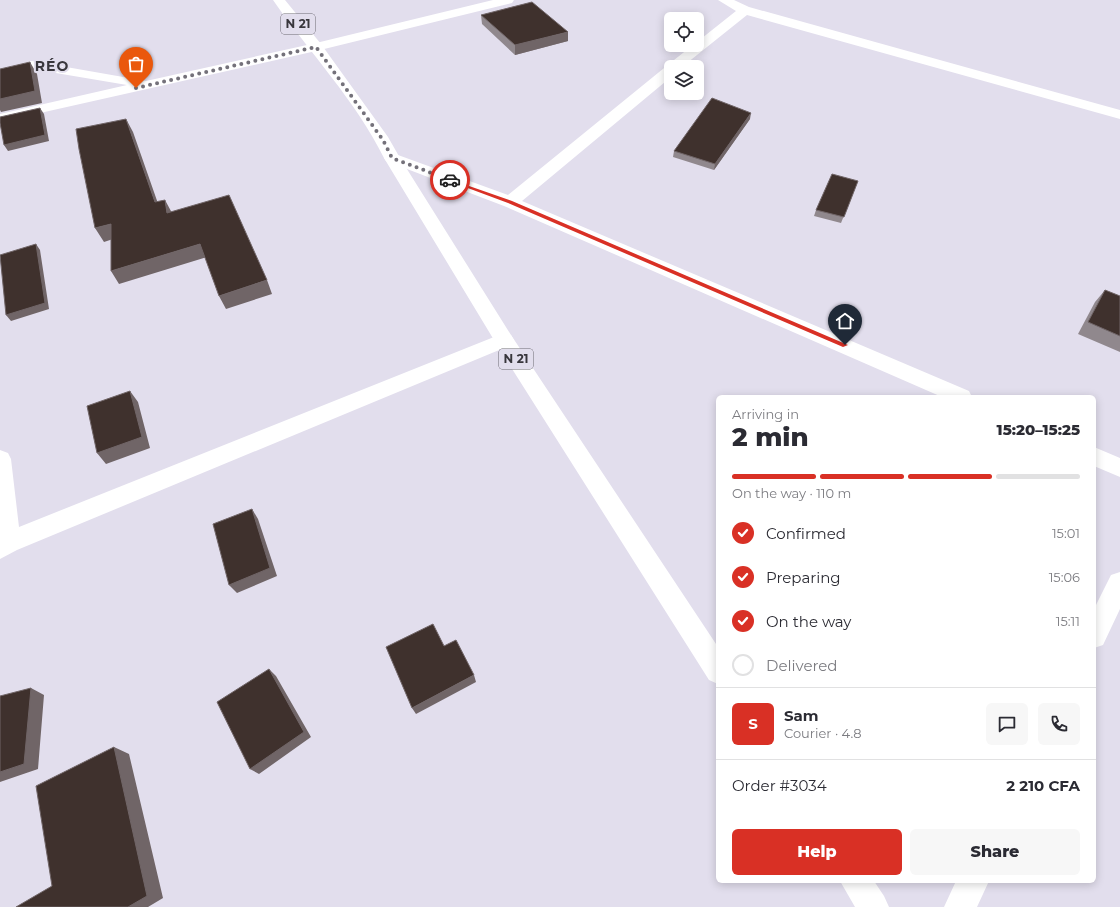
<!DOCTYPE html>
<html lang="en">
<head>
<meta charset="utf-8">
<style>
  body { margin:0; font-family:Montserrat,sans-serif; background:#f7f7f7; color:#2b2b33; height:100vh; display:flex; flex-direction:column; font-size:15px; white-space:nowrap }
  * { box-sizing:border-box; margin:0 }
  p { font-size:13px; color:#7c7c81 }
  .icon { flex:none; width:22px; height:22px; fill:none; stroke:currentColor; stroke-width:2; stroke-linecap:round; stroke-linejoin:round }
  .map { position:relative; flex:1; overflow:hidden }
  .sheet { position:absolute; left:716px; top:395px; width:380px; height:488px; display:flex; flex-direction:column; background:#fff; border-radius:6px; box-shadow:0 2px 10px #0003 }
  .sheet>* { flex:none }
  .controls { position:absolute; left:664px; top:12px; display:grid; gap:8px }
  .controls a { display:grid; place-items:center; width:40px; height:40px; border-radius:6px; background:#fff; box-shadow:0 2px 10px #0003; font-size:20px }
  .pin { position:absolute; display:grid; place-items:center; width:34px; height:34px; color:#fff; margin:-41px -17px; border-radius:50% 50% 50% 0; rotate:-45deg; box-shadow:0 0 4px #0007 }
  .pin .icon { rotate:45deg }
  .courier { position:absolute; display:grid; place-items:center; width:40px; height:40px; margin:-20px; border:3px solid #d93025; border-radius:50%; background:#fff; color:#222; box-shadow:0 1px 5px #0007 }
  .headline em { font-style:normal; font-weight:800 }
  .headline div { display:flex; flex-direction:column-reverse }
  .headline { display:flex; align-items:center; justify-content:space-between; height:68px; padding:0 16px }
  h1 { font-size:26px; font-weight:800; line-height:30px }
  .bar { display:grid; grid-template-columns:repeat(4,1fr); gap:6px 4px; align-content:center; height:48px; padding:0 16px }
  .bar i { height:5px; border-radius:3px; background:#e1e1e2 }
  .bar .on { background:#d93025 }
  .bar p { grid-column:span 4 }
  .line { display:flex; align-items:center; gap:10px; padding:0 16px; border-top:1px solid #e1e1e2 }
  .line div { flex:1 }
  .round { display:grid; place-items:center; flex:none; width:42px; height:42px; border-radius:6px; background:#f7f7f7 }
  ol { padding:0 16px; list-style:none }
  li { display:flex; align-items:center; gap:12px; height:44px }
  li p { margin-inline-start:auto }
  li .icon { padding:4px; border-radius:50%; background:#d93025; color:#fff; stroke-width:4 }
  li:last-child { color:#7c7c81 }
  li i { width:22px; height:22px; border:2px solid #e1e1e2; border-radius:50% }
  .primary-button { display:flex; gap:8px; margin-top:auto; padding:8px 16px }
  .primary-button a { flex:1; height:46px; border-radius:6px; background:#d93025; color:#fff; font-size:16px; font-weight:800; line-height:46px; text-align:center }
  .primary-button a+a { background:#f7f7f7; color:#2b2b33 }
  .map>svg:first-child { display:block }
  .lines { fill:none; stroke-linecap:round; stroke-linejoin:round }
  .street { fill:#fff; fill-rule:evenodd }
  .secondary { fill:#fff; fill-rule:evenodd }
  .primary { fill:#fff; fill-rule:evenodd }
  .wall { fill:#90888d }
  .shaded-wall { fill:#706567 }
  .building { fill:#3f312d; stroke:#706567 }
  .route { fill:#d93025 }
  .done { stroke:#74717a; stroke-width:4; stroke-dasharray:0 7.2 }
  .labels { text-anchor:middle; stroke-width:4; stroke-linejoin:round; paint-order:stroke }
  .shield { fill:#e2deed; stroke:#6b6871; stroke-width:1 }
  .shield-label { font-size:12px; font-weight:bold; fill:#38363c }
  .far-district-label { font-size:14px; font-weight:bold; letter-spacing:1px; fill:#38363c; stroke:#e2deed }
</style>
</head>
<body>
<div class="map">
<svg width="1120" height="907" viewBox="0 0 1120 907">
  <rect width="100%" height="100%" fill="#e2deed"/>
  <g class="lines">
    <path class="street" d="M493,0H514L512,3L316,51L0,122V114L127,85L32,69L0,77V69L32,61L146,81L316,43Z
      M718,0H734L749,7L1120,110V119L747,15L682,67H671V77L522,201L969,391L972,397H942L504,206L386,161L384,158L386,155H398L508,195L669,64L693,45H697V42L736,11Z
      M504,333L511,335L514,340L511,345L17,550L0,559V450L8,453L11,459L19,527Z
      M1094,447L1120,458V477L1094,466Z"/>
    <path class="secondary" d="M1120,572V609L1103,645L1094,648V609L1111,575Z
      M956,881H989L977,907H944Z"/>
    <path class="primary" d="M273,0H285L321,44L388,137L400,158L511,335L718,647V684L709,680L497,345L384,158C356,101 309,52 273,0Z
      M840,881H874L884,896L889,907H855Z"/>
  </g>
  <path class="wall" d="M481,15L568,41L515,55L482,24Z
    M750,119L714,170L673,157L674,151Z
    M858,181L841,223L814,216L816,210Z
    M1105,290L1120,296V352L1078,334L1095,302Z"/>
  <path class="shaded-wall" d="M568,32V41L515,55V45Z
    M30,62L37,74L42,103L1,112L0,110V99Z
    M40,108L44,114L49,141L8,151L4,145Z
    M751,113L750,119L714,170L715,164Z
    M126,119L133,132L162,215L155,202Z
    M165,200L172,213H167Z
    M111,224L119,237L104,242L95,228Z
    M36,244L40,250L49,309L11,321L6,315Z
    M200,244L207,257L119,284L111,271Z
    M267,280L272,294L226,309L219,296Z
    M130,391L138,402L150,448L106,464L97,453Z
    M252,509L258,519L277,576L237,593L229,585Z
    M269,669L276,676L311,737L259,774L250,769Z
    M474,675L476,682L416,714L412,708Z
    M31,688L44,695L38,769L0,782V772Z
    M114,747L129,754L163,898L148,907H128Z"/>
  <path class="building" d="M532,2L568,32L515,45L481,15Z
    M30,62L35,91L0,99V69Z
    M712,98L751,113L715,164L674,151Z
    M40,108L45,135L4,145L0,123V117Z
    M126,119L155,202L165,200L167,213L229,195L267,280L219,296L200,244L111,271V224L95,228L79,149L76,129Z
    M832,174L858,181L844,217L816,210Z
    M36,244L45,303L6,315L0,255Z
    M1105,290L1120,296V336L1088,322Z
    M130,391L142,437L97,453L87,406Z
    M252,509L270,568L229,585L213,524Z
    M433,624L444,646L456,640L474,675L412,708L386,647Z
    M269,669L304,732L250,769L217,702Z
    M31,688L24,764L0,772V696Z
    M114,747L147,896L128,907H16L52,886L36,786Z"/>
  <path class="route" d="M449,179L512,201L848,345L843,347L508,203L449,181Z"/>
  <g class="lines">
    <path class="done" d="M136,88L316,47L383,140L392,158L450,180"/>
  </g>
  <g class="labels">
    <g class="shield">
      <rect x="281" y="14" width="34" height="20" rx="3"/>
      <rect x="499" y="349" width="34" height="20" rx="3"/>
    </g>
    <g class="shield-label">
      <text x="298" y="28">N 21</text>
      <text x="516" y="363">N 21</text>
    </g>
    <g class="far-district-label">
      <text x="52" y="71">RÉO</text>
    </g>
  </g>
</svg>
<div class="controls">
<a><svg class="icon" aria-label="locate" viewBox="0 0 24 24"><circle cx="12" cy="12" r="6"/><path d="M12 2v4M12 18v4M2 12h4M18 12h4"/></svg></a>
<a><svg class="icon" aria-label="layers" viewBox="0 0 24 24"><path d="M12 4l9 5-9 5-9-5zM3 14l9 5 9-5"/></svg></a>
</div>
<div class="pin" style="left:136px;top:88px;background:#ea580c"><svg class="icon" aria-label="bag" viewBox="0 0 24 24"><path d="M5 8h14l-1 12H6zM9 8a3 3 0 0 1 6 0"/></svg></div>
<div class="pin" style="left:845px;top:345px;background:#1f2937"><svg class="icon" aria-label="home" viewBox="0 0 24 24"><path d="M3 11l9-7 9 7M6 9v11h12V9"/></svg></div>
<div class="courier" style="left:450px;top:180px"><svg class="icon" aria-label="car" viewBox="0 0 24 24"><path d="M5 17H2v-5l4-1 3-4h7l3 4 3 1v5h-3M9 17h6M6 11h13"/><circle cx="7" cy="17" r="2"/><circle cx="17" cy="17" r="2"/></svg></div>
<section class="sheet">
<div class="headline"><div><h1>2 min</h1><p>Arriving in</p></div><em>15:20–15:25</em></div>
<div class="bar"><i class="on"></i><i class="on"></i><i class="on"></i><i></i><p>On the way · 110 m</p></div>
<ol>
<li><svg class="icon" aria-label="check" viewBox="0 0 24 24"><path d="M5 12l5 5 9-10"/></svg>Confirmed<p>15:01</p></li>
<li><svg class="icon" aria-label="check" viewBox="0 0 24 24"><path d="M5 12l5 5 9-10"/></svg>Preparing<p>15:06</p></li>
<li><svg class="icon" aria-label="check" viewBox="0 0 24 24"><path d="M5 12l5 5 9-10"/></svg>On the way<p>15:11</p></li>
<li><i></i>Delivered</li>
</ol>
<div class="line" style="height:72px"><b class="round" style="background:#d93025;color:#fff">S</b><div><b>Sam</b><p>Courier · 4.8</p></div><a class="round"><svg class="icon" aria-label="chat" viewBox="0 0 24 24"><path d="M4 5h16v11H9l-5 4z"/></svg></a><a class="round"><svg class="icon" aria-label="phone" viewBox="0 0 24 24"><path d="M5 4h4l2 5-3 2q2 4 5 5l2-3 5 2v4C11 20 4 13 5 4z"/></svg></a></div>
<div class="line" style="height:52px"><div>Order #3034</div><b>2 210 CFA</b></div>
<div class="primary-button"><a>Help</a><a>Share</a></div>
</section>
</div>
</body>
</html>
